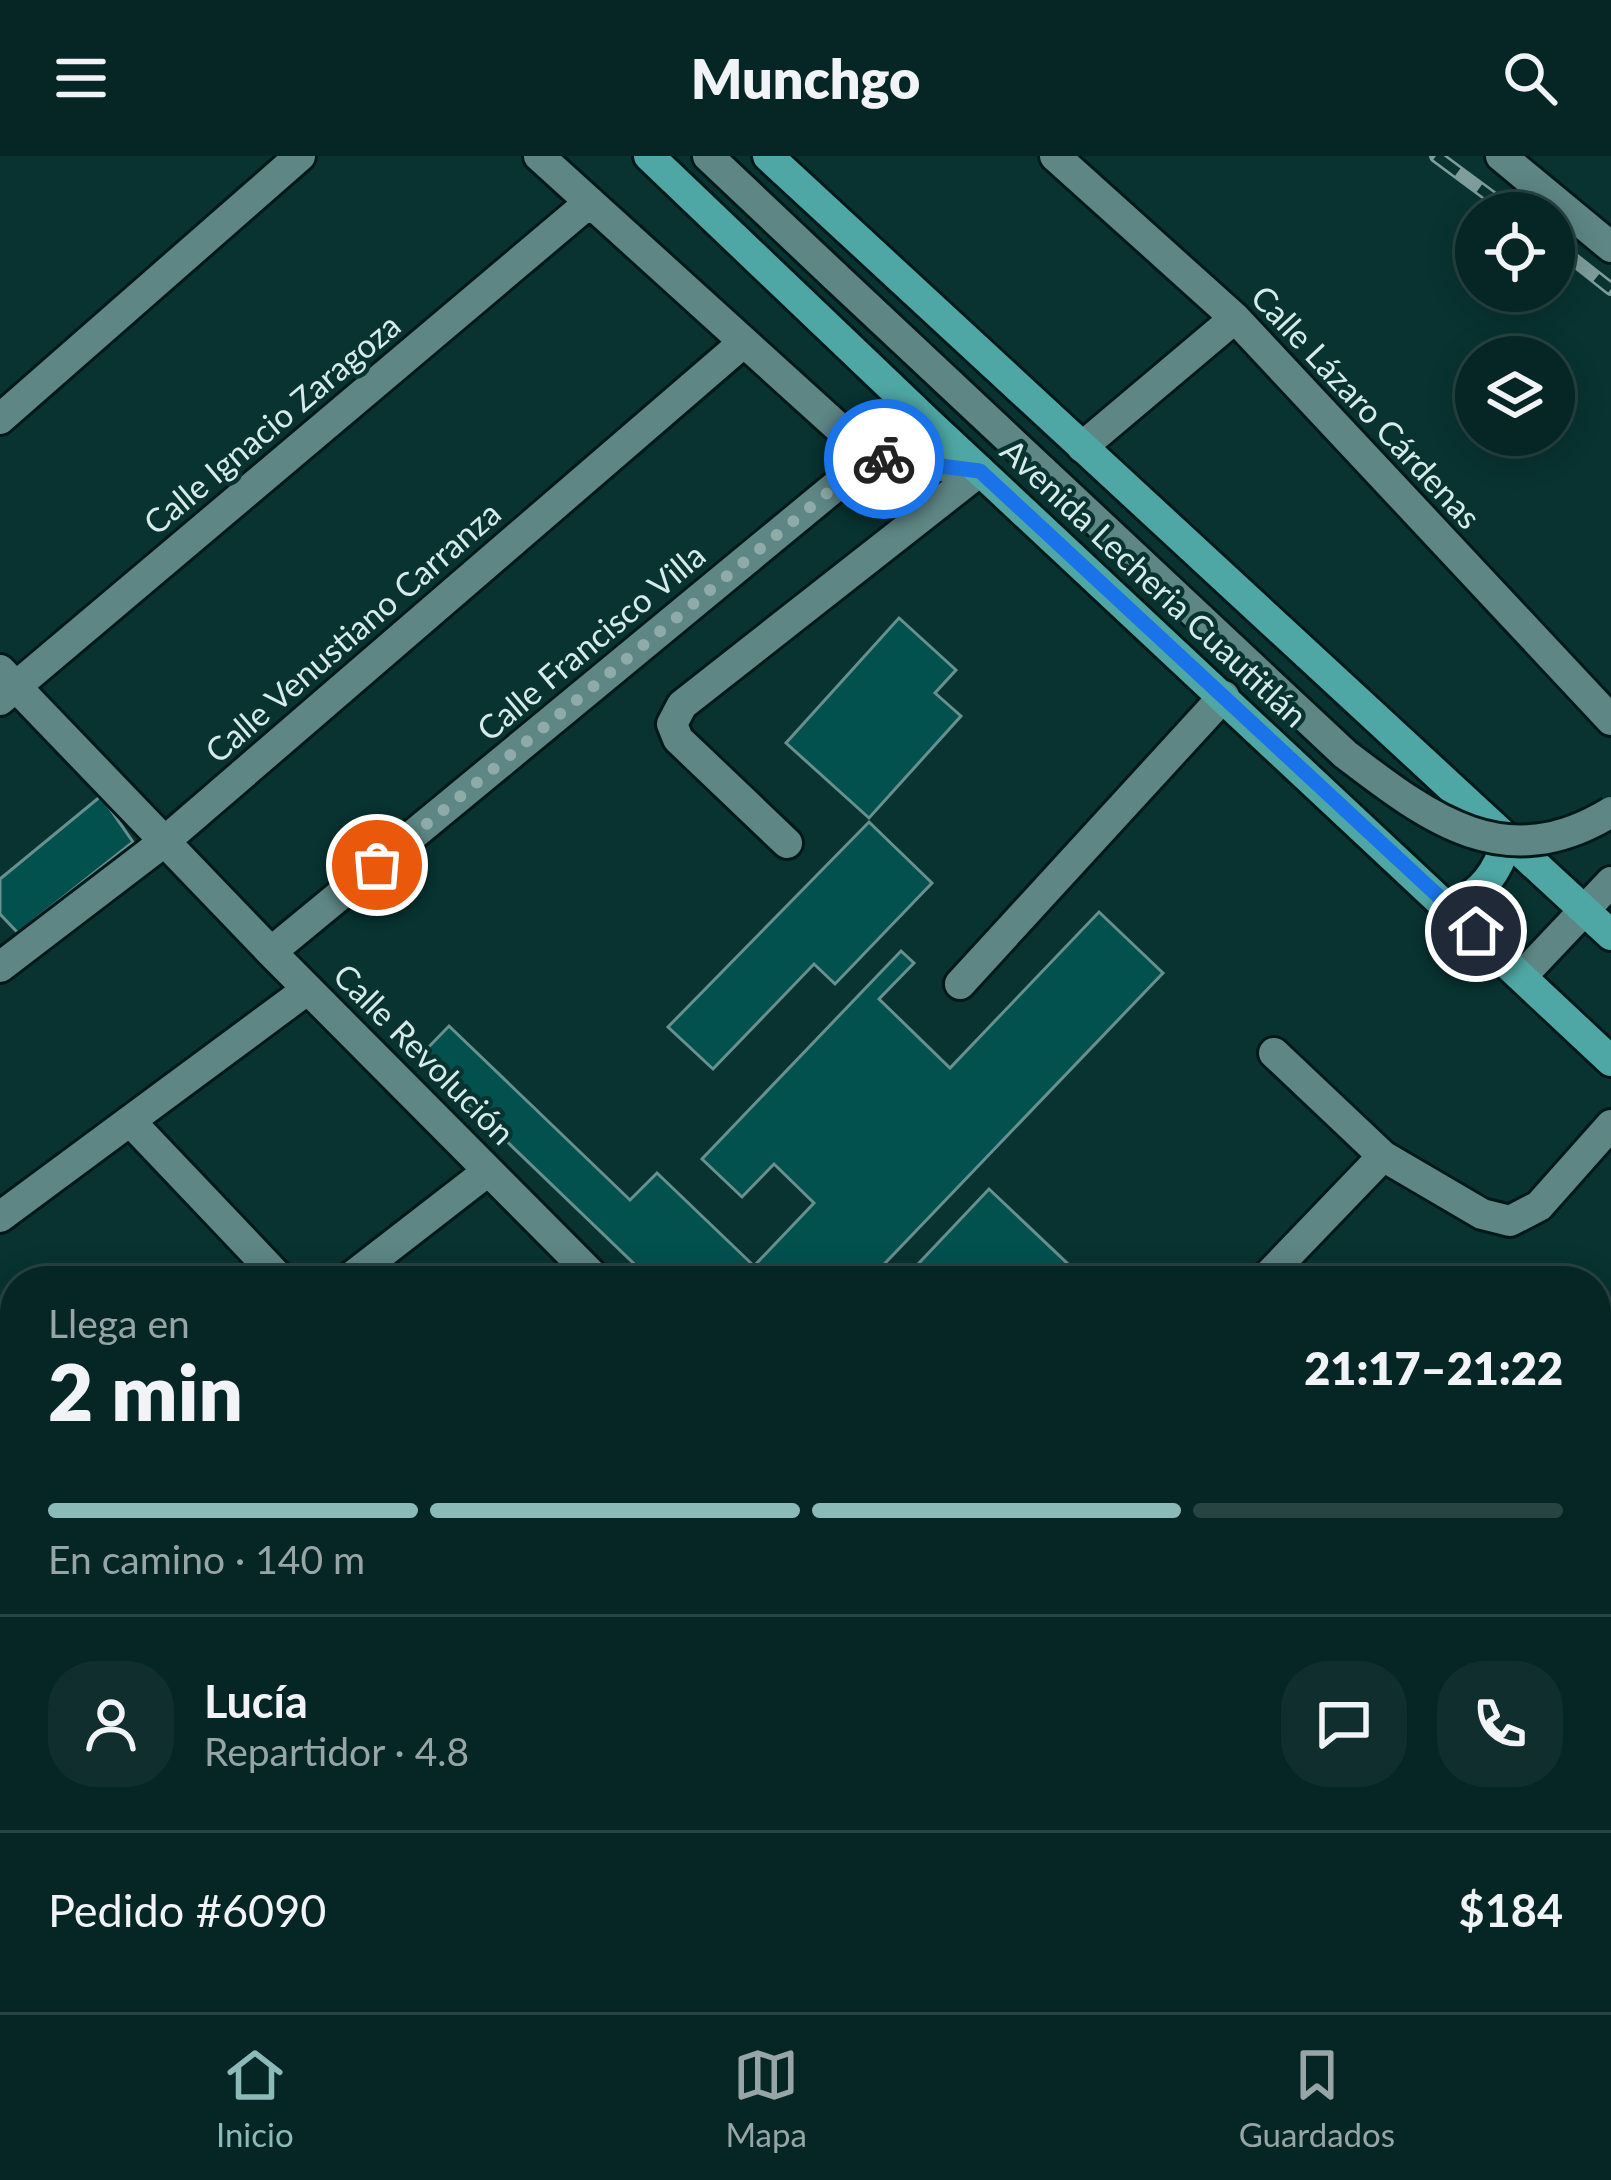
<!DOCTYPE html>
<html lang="es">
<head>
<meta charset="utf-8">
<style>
  body { margin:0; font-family:Lato,sans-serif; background:#0f2e2d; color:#f1f3f6; height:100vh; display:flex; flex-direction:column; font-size:45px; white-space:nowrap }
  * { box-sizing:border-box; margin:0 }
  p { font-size:39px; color:#98a5a7 }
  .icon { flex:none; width:66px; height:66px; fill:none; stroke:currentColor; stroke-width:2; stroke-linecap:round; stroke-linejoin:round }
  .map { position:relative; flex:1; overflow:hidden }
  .side { position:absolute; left:0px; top:1110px; width:1611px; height:747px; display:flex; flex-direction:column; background:#062625; border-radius:48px 48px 0 0; box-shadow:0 6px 30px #0003,0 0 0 3px #274342 }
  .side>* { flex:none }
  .buttons { position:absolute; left:1455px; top:36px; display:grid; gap:24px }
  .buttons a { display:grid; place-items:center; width:120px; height:120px; border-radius:50%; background:#062625; box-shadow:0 6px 30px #0003,0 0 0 3px #274342; font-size:60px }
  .pin { position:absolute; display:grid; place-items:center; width:102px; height:102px; color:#fff; margin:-51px; border:6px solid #fff; border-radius:50%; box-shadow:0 3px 12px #0007 }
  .courier { position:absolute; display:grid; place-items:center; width:120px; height:120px; margin:-60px; border:9px solid #1a73e8; border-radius:50%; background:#fff; color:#222; box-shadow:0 3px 15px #0007 }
  .head em { font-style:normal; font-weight:800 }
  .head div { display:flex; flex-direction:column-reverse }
  .head { display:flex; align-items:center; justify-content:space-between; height:204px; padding:0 48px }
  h1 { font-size:78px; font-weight:800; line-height:90px }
  .bar { display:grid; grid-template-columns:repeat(4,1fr); gap:18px 12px; align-content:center; height:144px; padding:0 48px }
  .bar i { height:15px; border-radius:9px; background:#274342 }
  .bar .current { background:#8bbbb9 }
  .bar p { grid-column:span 4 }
  .line { display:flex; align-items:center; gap:30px; padding:0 48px; border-top:3px solid #274342 }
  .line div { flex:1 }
  .round { display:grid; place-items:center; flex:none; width:126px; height:126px; border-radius:48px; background:#0f2e2d }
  header { display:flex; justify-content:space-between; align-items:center; height:156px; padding:0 48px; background:#062625; font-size:54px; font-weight:800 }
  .dock { display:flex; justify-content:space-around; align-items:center; height:168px; border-top:3px solid #274342; background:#062625; font-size:33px; color:#98a5a7 }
  .dock a { display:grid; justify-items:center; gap:6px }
  .dock .current { color:#8bbbb9 }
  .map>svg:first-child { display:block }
  .building { fill:#02514f; stroke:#67908e; stroke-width:3 }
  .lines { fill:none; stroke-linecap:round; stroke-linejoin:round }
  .minor-casing { stroke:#001918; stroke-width:36 }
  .major-casing { stroke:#001918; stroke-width:36 }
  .minor { stroke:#5d8684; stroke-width:30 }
  .major { stroke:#4ea7a4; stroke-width:30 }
  .rail-casing { stroke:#7e9d9b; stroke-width:14 }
  .rail { stroke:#083331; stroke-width:9; stroke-dasharray:27; stroke-linecap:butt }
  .minor-bridge-casing { stroke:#001918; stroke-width:36; stroke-linecap:butt }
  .minor-bridge { stroke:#5d8684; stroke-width:30 }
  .done { stroke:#8eaba9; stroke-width:12; stroke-dasharray:0 21.6 }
  .route { stroke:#1a73e8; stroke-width:15 }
  .labels { text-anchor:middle; stroke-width:9; stroke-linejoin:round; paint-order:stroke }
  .street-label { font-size:33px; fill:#d6ebea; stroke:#083331 }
</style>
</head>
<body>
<header><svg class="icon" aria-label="menu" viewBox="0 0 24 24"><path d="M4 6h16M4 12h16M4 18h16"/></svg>Munchgo<svg class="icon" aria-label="search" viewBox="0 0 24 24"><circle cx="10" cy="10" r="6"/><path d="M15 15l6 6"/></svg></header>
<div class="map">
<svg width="1611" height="1856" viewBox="0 0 1611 1856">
  <rect width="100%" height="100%" fill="#083331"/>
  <path class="building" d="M899,462L956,514L935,537L961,560L869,662L786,587Z
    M101,640L133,686L18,777L0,758V723Z
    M869,666L932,727L835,828L814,808L713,913L668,871Z
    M1099,756L1163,817L868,1125H652L419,901L449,870L630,1044L657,1017L754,1110L814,1047L774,1008L742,1041L702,1003L901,795L914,807L879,843L950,912Z
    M989,1033L1086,1125H902Z
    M1596,1308L1611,1324V1416L1596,1431Z
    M194,1842H498L485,1856H181Z
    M693,1842H1191L1178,1856H680Z
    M1492,1842H1519L1534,1856H1479Z"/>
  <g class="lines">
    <defs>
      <path id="minor" d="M539,0L871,301
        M708,0L836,121
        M1055,0L1235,162L1611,564
        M1501,0L1611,91
        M0,263L300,0
        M1082,291L1235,162
        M0,514L271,796L598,1125
        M0,544L590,46
        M787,687L678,583L672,568L682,549L980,315
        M271,796L871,301L980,315
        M0,811L165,685L744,186
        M1522,820L1611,726
        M960,828L1224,540
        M1274,897L1383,1000L1482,1058L1510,1065L1539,1050L1611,969
        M130,965L282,1125
        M0,1061L308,833
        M346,1125L488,1015
        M1263,1125L1383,1000
        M0,1262L15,1277
        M0,1394L15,1382
        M1596,1547L1611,1531
        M0,1638L15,1653
        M1596,1639L1611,1623
        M0,1715L15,1704
        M140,1856L152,1842
        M610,1856L623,1842
        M1327,1856L1341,1842"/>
      <path id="major" d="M649,0L931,269L1611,905
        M768,0L1611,779
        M1452,753C1483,734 1497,719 1507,684"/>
    </defs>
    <use href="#minor" class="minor-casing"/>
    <use href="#major" class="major-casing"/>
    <use href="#minor" class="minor"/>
    <use href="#major" class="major"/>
    <defs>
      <path id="rail" d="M1436,0L1513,57
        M1554,88L1611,133
        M666,1856L679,1842"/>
    </defs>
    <use href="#rail" class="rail-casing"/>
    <use href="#rail" class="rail"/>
    <defs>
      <path id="minor-bridge" d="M836,121L1345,598C1430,663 1505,721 1611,656"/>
    </defs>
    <use href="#minor-bridge" class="minor-bridge-casing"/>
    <use href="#minor-bridge" class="minor-bridge"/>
  </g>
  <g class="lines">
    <path class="done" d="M377,709L871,301L884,303"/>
    <path class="route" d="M884,303L980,315L1476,775"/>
  </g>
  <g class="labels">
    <g class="street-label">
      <text transform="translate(1366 251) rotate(47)" y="12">Calle Lázaro Cárdenas</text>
      <text transform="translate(272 268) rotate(-40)" y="12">Calle Ignacio Zaragoza</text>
      <text transform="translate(1154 427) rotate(43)" y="12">Avenida Lecheria Cuautitlán</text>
      <text transform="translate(353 476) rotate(-41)" y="12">Calle Venustiano Carranza</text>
      <text transform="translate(591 486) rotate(-40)" y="12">Calle Francisco Villa</text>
      <text transform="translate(424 898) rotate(45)" y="12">Calle Revolución</text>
    </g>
  </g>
</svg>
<div class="buttons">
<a><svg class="icon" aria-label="locate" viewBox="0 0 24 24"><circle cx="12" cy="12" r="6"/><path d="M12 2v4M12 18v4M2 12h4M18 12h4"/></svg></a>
<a><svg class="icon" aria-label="layers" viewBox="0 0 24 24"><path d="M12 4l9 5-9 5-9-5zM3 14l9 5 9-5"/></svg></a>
</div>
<div class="pin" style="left:377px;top:709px;background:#ea580c"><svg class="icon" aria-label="bag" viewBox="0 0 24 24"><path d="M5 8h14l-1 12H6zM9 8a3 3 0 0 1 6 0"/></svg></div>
<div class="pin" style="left:1476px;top:775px;background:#1f2937"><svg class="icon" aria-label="home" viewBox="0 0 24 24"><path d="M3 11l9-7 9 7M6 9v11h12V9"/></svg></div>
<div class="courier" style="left:884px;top:303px"><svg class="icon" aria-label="bike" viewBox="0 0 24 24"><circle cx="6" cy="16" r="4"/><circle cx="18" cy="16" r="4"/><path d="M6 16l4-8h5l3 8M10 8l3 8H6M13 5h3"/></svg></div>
<section class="side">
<div class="head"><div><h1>2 min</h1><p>Llega en</p></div><em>21:17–21:22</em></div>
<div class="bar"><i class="current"></i><i class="current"></i><i class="current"></i><i></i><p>En camino · 140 m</p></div>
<div class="line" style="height:216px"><a class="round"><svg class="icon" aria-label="person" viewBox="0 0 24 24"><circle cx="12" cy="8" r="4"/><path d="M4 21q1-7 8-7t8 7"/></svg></a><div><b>Lucía</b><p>Repartidor · 4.8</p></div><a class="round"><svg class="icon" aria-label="chat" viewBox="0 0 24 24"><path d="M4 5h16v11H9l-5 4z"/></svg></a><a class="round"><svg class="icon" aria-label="phone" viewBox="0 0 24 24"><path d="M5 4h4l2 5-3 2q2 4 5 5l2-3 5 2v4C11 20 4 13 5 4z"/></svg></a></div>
<div class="line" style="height:156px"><div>Pedido #6090</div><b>$184</b></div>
</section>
</div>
<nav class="dock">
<a class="current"><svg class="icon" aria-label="home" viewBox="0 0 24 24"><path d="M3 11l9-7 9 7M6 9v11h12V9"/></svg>Inicio</a>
<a><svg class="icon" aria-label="map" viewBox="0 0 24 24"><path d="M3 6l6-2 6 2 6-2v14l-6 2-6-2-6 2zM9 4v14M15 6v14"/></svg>Mapa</a>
<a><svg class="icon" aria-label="saved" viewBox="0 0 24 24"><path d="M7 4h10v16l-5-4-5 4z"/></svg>Guardados</a>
</nav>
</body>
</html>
